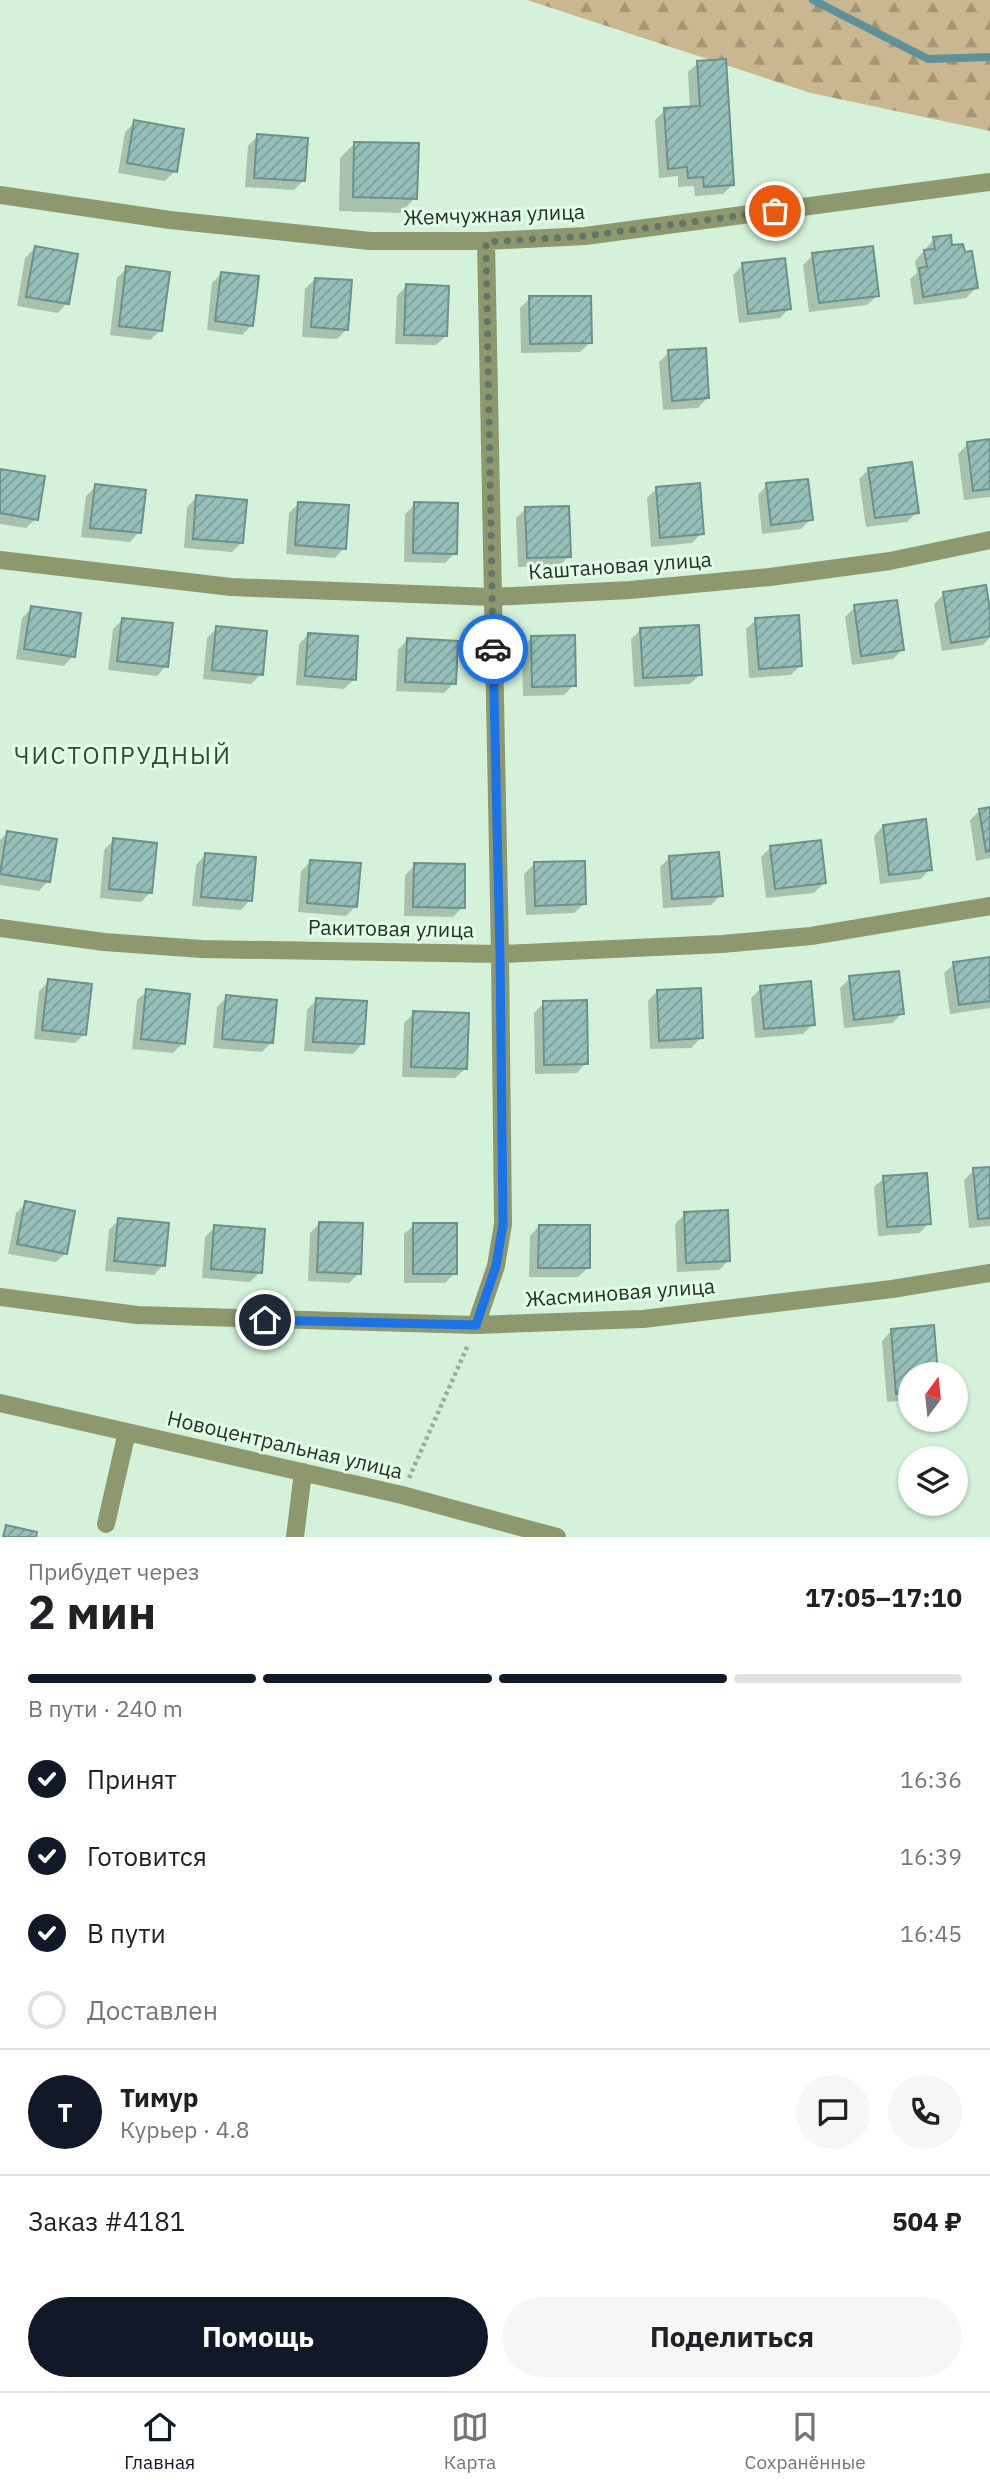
<!DOCTYPE html>
<html lang="ru">
<head>
<meta charset="utf-8">
<style>
  body { margin:0; font-family:"IBM Plex Sans",sans-serif; background:#f6f6f6; color:#202124; height:100vh; display:flex; flex-direction:column; font-size:26px; white-space:nowrap }
  * { box-sizing:border-box; margin:0 }
  p { font-size:23px; color:#757577 }
  .icon { flex:none; width:38px; height:38px; fill:none; stroke:currentColor; stroke-width:2; stroke-linecap:round; stroke-linejoin:round }
  .map { position:relative; height:1537px; overflow:hidden }
  .side { display:flex; flex-direction:column; background:#fff; flex:1 }
  .side>* { flex:none }
  .needle { width:46px; rotate:15deg }
  .buttons { position:absolute; left:898px; top:1362px; display:grid; gap:14px }
  .buttons a { display:grid; place-items:center; width:70px; height:70px; border-radius:50%; background:#fff; box-shadow:0 2px 5px #0004; font-size:35px }
  .pin { position:absolute; display:grid; place-items:center; width:60px; height:60px; color:#fff; margin:-30px; border:4px solid #fff; border-radius:50%; box-shadow:0 2px 7px #0007 }
  .courier { position:absolute; display:grid; place-items:center; width:70px; height:70px; margin:-35px; border:5px solid #1a73e8; border-radius:50%; background:#fff; color:#222; box-shadow:0 2px 9px #0007 }
  .overview em { font-style:normal; font-weight:700 }
  .overview div { display:flex; flex-direction:column-reverse }
  .overview { display:flex; align-items:center; justify-content:space-between; height:119px; padding:0 28px }
  h1 { font-size:46px; font-weight:700; line-height:52px }
  .bar { display:grid; grid-template-columns:repeat(4,1fr); gap:10px 7px; align-content:center; height:84px; padding:0 28px }
  .bar i { height:9px; border-radius:5px; background:#e0e0e0 }
  .bar .on { background:#111827 }
  .bar p { grid-column:span 4 }
  .line { display:flex; align-items:center; gap:18px; padding:0 28px; border-top:2px solid #e0e0e0 }
  .line div { flex:1 }
  .round { display:grid; place-items:center; flex:none; width:74px; height:74px; border-radius:37px; background:#f6f6f6 }
  ol { padding:0 28px; list-style:none }
  li { display:flex; align-items:center; gap:21px; height:77px }
  li p { margin-inline-start:auto }
  li .icon { padding:7px; border-radius:50%; background:#111827; color:#fff; stroke-width:4 }
  li:last-child { color:#757577 }
  li i { width:38px; height:38px; border:4px solid #e0e0e0; border-radius:50% }
  .action { display:flex; gap:14px; margin-top:auto; padding:14px 28px }
  .action a { flex:1; height:80px; border-radius:42px; background:#111827; color:#fff; font-size:28px; font-weight:700; line-height:80px; text-align:center }
  .action a+a { background:#f6f6f6; color:#202124 }
  .tabs { display:flex; justify-content:space-around; align-items:center; height:98px; border-top:2px solid #e0e0e0; background:#fff; font-size:19px; color:#757577 }
  .tabs a { display:grid; justify-items:center; gap:4px }
  .tabs .on { color:#111827 }
  .map>svg:first-child { display:block }
  .forest { fill:url(#forest-firs) }
  .shadow { fill:#0003 }
  .lines { fill:none; stroke-linecap:round; stroke-linejoin:round }
  .stream { stroke:#5c929c; stroke-width:8 }
  .building { fill:url(#building-hatch); stroke:#69928c; stroke-width:2 }
  .path { stroke:#96ae9a; stroke-width:4.5; stroke-dasharray:3.5 3.5; stroke-linecap:butt }
  .minor { stroke:#8e986d; stroke-width:18 }
  .done { stroke:#637566; stroke-width:7; stroke-dasharray:0 12.6 }
  .route { stroke:#1a73e8; stroke-width:9 }
  .labels { text-anchor:middle; stroke-width:6; stroke-linejoin:round; paint-order:stroke }
  .street-label { font-size:21px; fill:#263228; stroke:#e0ffe6 }
  .quarter-label { font-size:24px; letter-spacing:2px; fill:#2f4935; stroke:#e0ffe6 }
</style>
</head>
<body>
<div class="map">
<svg width="990" height="1537" viewBox="0 0 990 1537">
  <defs>
    <pattern id="forest-firs" width="22" height="20" patternUnits="userSpaceOnUse" patternTransform="scale(1.75)"><rect width="22" height="20" fill="#cab790"/><path d="M5 1l3.5 6h-7zM16 11l3.5 6h-7z" fill="#a49576"/></pattern>
    <pattern id="building-hatch" width="6" height="6" patternUnits="userSpaceOnUse" patternTransform="scale(1.75)"><rect width="6" height="6" fill="#95c0b9"/><path d="M-1 1l2-2M0 6l6-6M5 7l2-2" fill="none" stroke="#799d96"/></pattern>
  </defs>
  <rect width="100%" height="100%" fill="#d3f2d9"/>
  <path class="forest" d="M527,0H990V131L811,93Z"/>
  <path class="shadow" d="M698,63L733,184L723,194L695,196L694,186L678,187V176L659,178L655,120L665,110L690,108L688,72Z
    M135,122L175,171L165,181L118,173L125,132Z
    M258,136L303,181L294,190L245,187L248,146Z
    M355,143L415,198L400,213L339,211L340,158Z
    M934,239L951,247L976,288L966,298L914,305L910,279L917,273L915,261Z
    M35,248L67,303L58,313L17,306L25,258Z
    M813,255L877,296L867,305L809,312L803,265Z
    M743,265L790,308L780,318L739,323L733,275Z
    M127,268L160,331L150,340L110,335L117,278Z
    M222,273L252,325L242,335L207,330L212,283Z
    M315,279L347,329L337,339L302,337L305,289Z
    M406,286L446,336L436,345L395,344L397,296Z
    M530,298L590,343L580,352L521,353L520,308Z
    M669,352L707,398L698,408L663,410L659,362Z
    M990,441V497L964,500L958,454L968,444Z
    M869,469L917,512L907,522L866,527L859,479Z
    M0,471L36,519L26,528L0,524Z
    M767,485L811,519L801,529L762,534L758,495Z
    M96,486L139,532L130,542L81,537L86,496Z
    M657,488L702,533L692,543L651,547L647,498Z
    M197,497L242,542L232,552L184,548L187,507Z
    M299,503L344,548L335,558L286,554L289,513Z
    M415,504L455,553L445,563L404,562L405,514Z
    M526,509L569,556L559,566L518,567L516,518Z
    M944,594L990,621V637L983,645L942,651L934,604Z
    M855,607L902,650L893,659L852,665L845,617Z
    M32,608L73,656L64,666L16,659L22,618Z
    M123,619L166,666L157,676L108,670L113,629Z
    M756,620L801,665L791,675L749,678L746,629Z
    M217,628L261,674L251,684L203,679L207,638Z
    M641,629L700,675L690,684L634,687L631,639Z
    M308,635L354,679L344,689L296,685L299,644Z
    M532,638L574,685L564,695L523,696L522,647Z
    M407,640L454,683L444,693L396,691L398,650Z
    M990,809V858L976,861L970,820L980,810Z
    M883,826L930,869L921,879L880,884L874,836Z
    M8,832L48,881L39,891L0,885V840Z
    M114,840L150,893L141,902L100,898L104,850Z
    M771,847L824,883L814,893L766,898L761,857Z
    M205,855L250,900L241,910L192,906L196,865Z
    M669,858L721,895L711,905L663,908L660,867Z
    M311,861L356,906L346,916L298,912L301,871Z
    M534,864L584,904L574,913L526,915L524,874Z
    M415,865L463,907L453,917L404,916L405,875Z
    M990,959V1008L950,1014L944,973L954,964Z
    M850,978L902,1013L893,1023L844,1028L840,988Z
    M49,981L84,1034L75,1043L34,1039L39,991Z
    M761,988L813,1024L803,1034L755,1038L751,998Z
    M147,991L183,1043L173,1053L132,1049L137,1000Z
    M657,991L701,1038L691,1048L650,1049L648,1001Z
    M227,997L271,1043L262,1052L213,1048L217,1007Z
    M316,1000L362,1044L353,1054L304,1051L307,1010Z
    M544,1003L586,1063L577,1073L535,1074L534,1013Z
    M414,1013L465,1069L455,1078L402,1077L404,1023Z
    M990,1169V1226L969,1228L964,1180L974,1170Z
    M884,1178L929,1223L920,1233L878,1236L874,1187Z
    M26,1203L66,1253L56,1262L8,1254L16,1213Z
    M685,1214L728,1261L719,1270L677,1272L675,1224Z
    M119,1220L163,1265L154,1275L105,1271L109,1230Z
    M320,1223L359,1273L349,1283L308,1281L310,1233Z
    M414,1225L455,1273L445,1283H404V1234Z
    M539,1226L588,1268L578,1277H529L530,1236Z
    M215,1227L260,1272L250,1282L202,1278L205,1237Z
    M891,1331L910,1374V1400L887,1402L882,1341Z"/>
  <g class="lines">
    <path class="stream" d="M813,0L928,59L990,57"/>
  </g>
  <path class="building" d="M726,59L734,185L704,187L703,177L688,178L687,167L668,169L664,108L700,106L697,61Z
    M134,120L184,129L177,172L127,163Z
    M257,134L308,138L305,181L254,178Z
    M354,142L419,143L417,199L353,197Z
    M951,235L952,245L963,244L965,252L972,251L978,288L923,297L919,268L927,267L924,250L935,249L933,237Z
    M35,246L78,254L69,304L26,297Z
    M873,246L879,296L819,303L812,253Z
    M785,258L791,309L748,314L742,263Z
    M126,266L170,272L162,331L119,326Z
    M221,272L259,276L253,326L215,321Z
    M315,278L352,280L348,330L311,327Z
    M406,284L449,286L447,336L404,335Z
    M529,296H591L592,343L530,344Z
    M706,348L709,398L672,401L668,350Z
    M990,439V489L973,491L967,442Z
    M912,462L919,513L875,518L868,468Z
    M0,469L45,476L38,520L0,513Z
    M808,479L813,520L771,525L766,483Z
    M700,483L704,534L660,538L656,487Z
    M95,484L146,490L141,533L90,528Z
    M196,495L247,500L243,543L193,539Z
    M298,502L349,505L346,549L295,545Z
    M414,502L458,503L457,554L413,553Z
    M569,506L571,557L527,558L525,507Z
    M986,585L990,610V636L951,643L943,592Z
    M897,600L904,650L861,656L854,605Z
    M31,606L81,613L75,657L24,649Z
    M799,615L802,666L759,669L755,618Z
    M122,618L173,623L168,667L117,661Z
    M699,625L702,675L643,678L640,628Z
    M216,626L267,631L263,675L212,670Z
    M308,633L358,636L356,680L305,676Z
    M575,635L576,686L532,687L531,636Z
    M407,638L458,641L456,684L405,682Z
    M990,807V851L986,852L979,809Z
    M926,819L932,870L889,875L883,825Z
    M7,831L57,839L50,882L0,874Z
    M113,838L157,843L152,893L109,889Z
    M821,840L826,883L775,889L770,846Z
    M719,852L723,896L672,899L669,856Z
    M205,853L256,857L252,901L201,897Z
    M310,860L361,863L357,907L307,903Z
    M585,861L586,904L535,906L534,862Z
    M414,863L465,864V908L413,907Z
    M990,957V1001L959,1005L953,962Z
    M899,971L904,1014L854,1020L849,976Z
    M48,979L92,984L86,1035L42,1030Z
    M811,981L815,1025L764,1029L760,986Z
    M701,988L703,1038L659,1041L657,990Z
    M146,989L190,994L185,1044L141,1039Z
    M226,995L277,1000L273,1043L222,1039Z
    M316,998L367,1001L364,1044L313,1042Z
    M587,1000L588,1064L544,1065L543,1001Z
    M413,1011L469,1013L467,1069L411,1067Z
    M990,1167V1218L978,1219L973,1168Z
    M927,1173L931,1224L887,1227L883,1176Z
    M25,1201L75,1211L67,1254L17,1244Z
    M728,1210L730,1261L686,1263L684,1212Z
    M118,1218L169,1223L165,1266L114,1261Z
    M319,1222L363,1223L361,1274L317,1272Z
    M413,1223H457V1274H413Z
    M214,1225L265,1229L262,1273L211,1269Z
    M539,1225H590V1268H538Z
    M934,1325L938,1374H910V1392L896,1394L891,1329Z
    M6,1525L37,1532L36,1537H3Z"/>
  <g class="lines">
    <path class="path" d="M409,1478L468,1345"/>
    <path class="minor" d="M0,195L170,220L370,241H486L585,236L990,182
      M0,560L231,587L492,597L630,590L770,577L890,561L990,540
      M0,928L104,942L202,949L500,954L722,944L811,936L990,906
      M0,1297L137,1315L476,1325L643,1319L892,1289L990,1273
      M476,1325L496,1266L503,1224L500,954L486,241
      M0,1403L402,1495L557,1537
      M106,1524L127,1432
      M295,1537L303,1472"/>
  </g>
  <g class="lines">
    <path class="done" d="M493,649L486,242L585,236L775,211"/>
    <path class="route" d="M265,1320L476,1325L496,1266L503,1224L500,954L493,649"/>
  </g>
  <g class="labels">
    <g class="street-label">
      <text transform="translate(494 215) rotate(-2)" y="7">Жемчужная улица</text>
      <text transform="translate(620 566) rotate(-4)" y="7">Каштановая улица</text>
      <text transform="translate(391 929) rotate(1)" y="7">Ракитовая улица</text>
      <text transform="translate(620 1293) rotate(-4)" y="7">Жасминовая улица</text>
      <text transform="translate(285 1445) rotate(13)" y="7">Новоцентральная улица</text>
    </g>
    <g class="quarter-label">
      <text x="123" y="764">ЧИСТОПРУДНЫЙ</text>
    </g>
  </g>
</svg>
<div class="buttons">
<a><svg class="needle" viewBox="-14 -14 28 28"><path d="M0-13l5 13h-10z" fill="#e53935"/><path d="M0 13l5-13h-10z" fill="#757577"/></svg></a>
<a><svg class="icon" aria-label="layers" viewBox="0 0 24 24"><path d="M12 4l9 5-9 5-9-5zM3 14l9 5 9-5"/></svg></a>
</div>
<div class="pin" style="left:775px;top:211px;background:#ea580c"><svg class="icon" aria-label="bag" viewBox="0 0 24 24"><path d="M5 8h14l-1 12H6zM9 8a3 3 0 0 1 6 0"/></svg></div>
<div class="pin" style="left:265px;top:1320px;background:#1f2937"><svg class="icon" aria-label="home" viewBox="0 0 24 24"><path d="M3 11l9-7 9 7M6 9v11h12V9"/></svg></div>
<div class="courier" style="left:493px;top:649px"><svg class="icon" aria-label="car" viewBox="0 0 24 24"><path d="M5 17H2v-5l4-1 3-4h7l3 4 3 1v5h-3M9 17h6M6 11h13"/><circle cx="7" cy="17" r="2"/><circle cx="17" cy="17" r="2"/></svg></div>
</div>
<section class="side">
<div class="overview"><div><h1>2 мин</h1><p>Прибудет через</p></div><em>17:05–17:10</em></div>
<div class="bar"><i class="on"></i><i class="on"></i><i class="on"></i><i></i><p>В пути · 240 m</p></div>
<ol>
<li><svg class="icon" aria-label="check" viewBox="0 0 24 24"><path d="M5 12l5 5 9-10"/></svg>Принят<p>16:36</p></li>
<li><svg class="icon" aria-label="check" viewBox="0 0 24 24"><path d="M5 12l5 5 9-10"/></svg>Готовится<p>16:39</p></li>
<li><svg class="icon" aria-label="check" viewBox="0 0 24 24"><path d="M5 12l5 5 9-10"/></svg>В пути<p>16:45</p></li>
<li><i></i>Доставлен</li>
</ol>
<div class="line" style="height:126px"><b class="round" style="background:#111827;color:#fff">Т</b><div><b>Тимур</b><p>Курьер · 4.8</p></div><a class="round"><svg class="icon" aria-label="chat" viewBox="0 0 24 24"><path d="M4 5h16v11H9l-5 4z"/></svg></a><a class="round"><svg class="icon" aria-label="phone" viewBox="0 0 24 24"><path d="M5 4h4l2 5-3 2q2 4 5 5l2-3 5 2v4C11 20 4 13 5 4z"/></svg></a></div>
<div class="line" style="height:91px"><div>Заказ #4181</div><b>504 ₽</b></div>
<div class="action"><a>Помощь</a><a>Поделиться</a></div>
</section>
<nav class="tabs">
<a class="on"><svg class="icon" aria-label="home" viewBox="0 0 24 24"><path d="M3 11l9-7 9 7M6 9v11h12V9"/></svg>Главная</a>
<a><svg class="icon" aria-label="map" viewBox="0 0 24 24"><path d="M3 6l6-2 6 2 6-2v14l-6 2-6-2-6 2zM9 4v14M15 6v14"/></svg>Карта</a>
<a><svg class="icon" aria-label="saved" viewBox="0 0 24 24"><path d="M7 4h10v16l-5-4-5 4z"/></svg>Сохранённые</a>
</nav>
</body>
</html>
